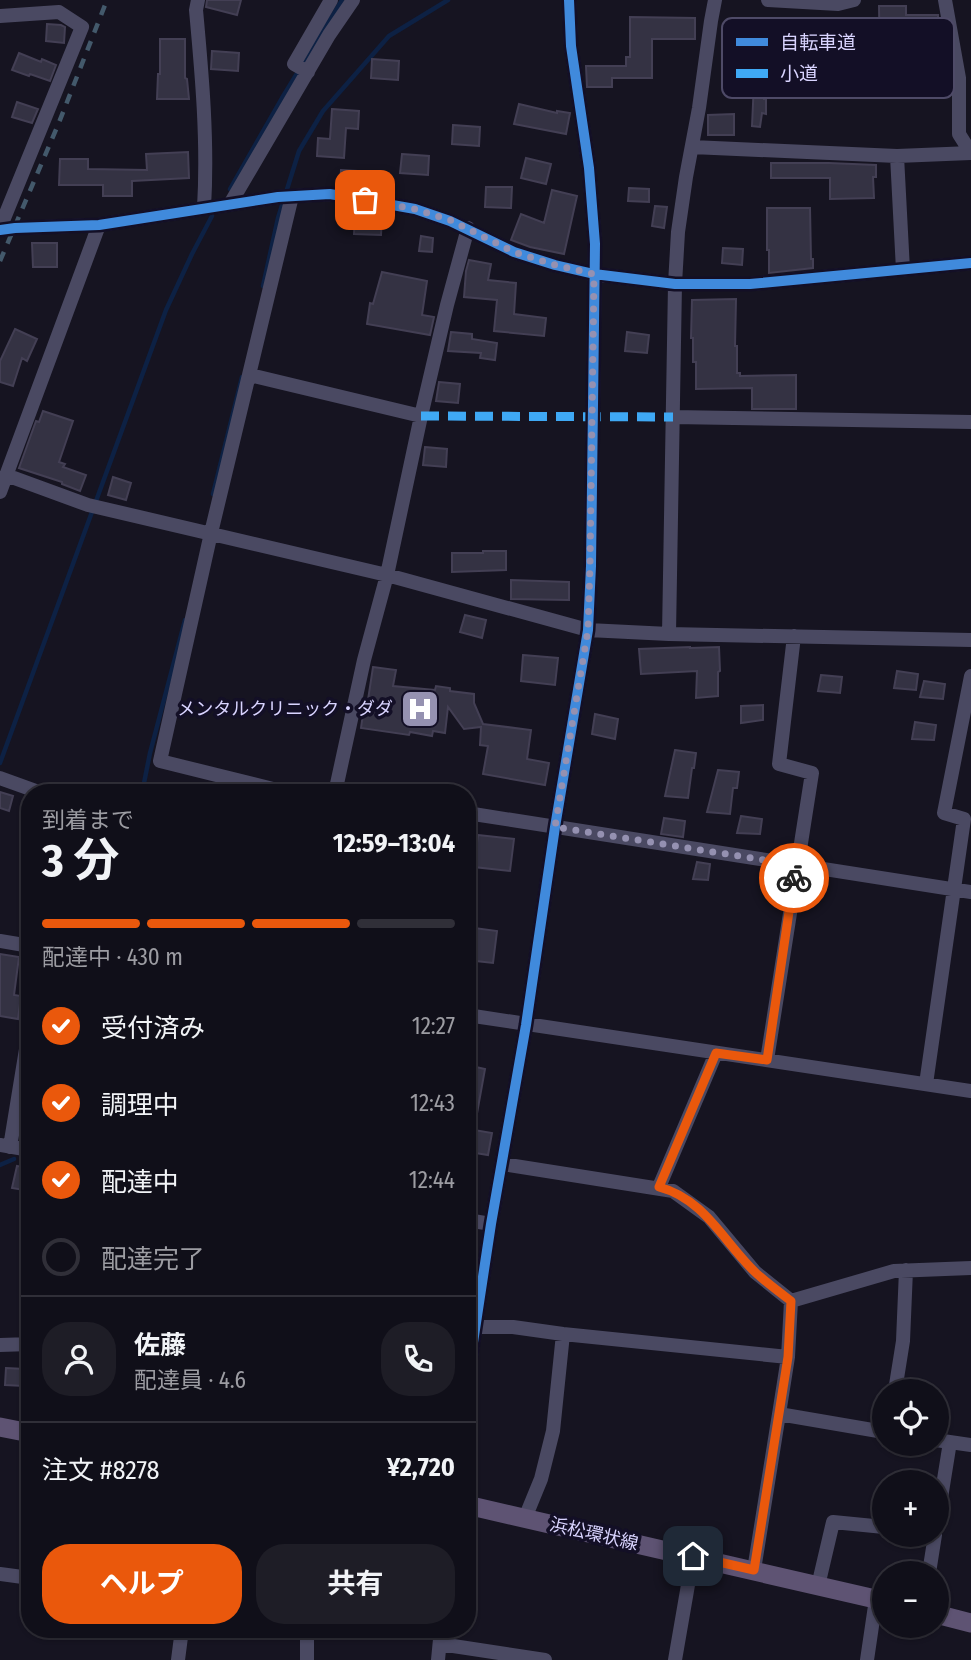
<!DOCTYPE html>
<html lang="ja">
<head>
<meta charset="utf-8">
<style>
  body { margin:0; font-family:"Fira Sans Condensed","Noto Sans JP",sans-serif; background:#1e1d26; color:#f1f3f6; height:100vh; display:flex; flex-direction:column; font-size:26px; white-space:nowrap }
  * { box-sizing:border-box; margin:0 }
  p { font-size:23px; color:#9c9ca2 }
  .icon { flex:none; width:38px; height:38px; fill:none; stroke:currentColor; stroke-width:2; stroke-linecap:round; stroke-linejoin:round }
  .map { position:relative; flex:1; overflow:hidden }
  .details { position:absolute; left:21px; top:784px; width:455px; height:854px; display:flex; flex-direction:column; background:#100f19; border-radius:28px; box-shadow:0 2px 5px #0004,0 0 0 2px #302f38 }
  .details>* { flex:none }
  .tools { position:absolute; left:872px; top:1379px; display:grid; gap:14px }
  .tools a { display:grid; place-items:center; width:77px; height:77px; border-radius:50%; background:#100f19; box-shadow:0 2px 5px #0004,0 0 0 2px #302f38; font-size:35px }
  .pin { position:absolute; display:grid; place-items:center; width:60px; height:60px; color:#fff; margin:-30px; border-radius:14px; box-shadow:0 4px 10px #0006 }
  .courier { position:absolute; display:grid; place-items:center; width:70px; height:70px; margin:-35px; border:5px solid #ea580c; border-radius:50%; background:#fff; color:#222; box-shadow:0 2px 9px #0007 }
  .head em { font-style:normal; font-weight:700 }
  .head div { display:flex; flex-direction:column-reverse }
  .head { display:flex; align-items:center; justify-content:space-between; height:119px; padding:0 21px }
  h1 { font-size:46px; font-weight:700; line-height:52px }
  .bar { display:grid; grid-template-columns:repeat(4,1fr); gap:10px 7px; align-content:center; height:84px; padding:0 21px }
  .bar i { height:9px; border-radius:5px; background:#302f38 }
  .bar .selected { background:#ea580c }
  .bar p { grid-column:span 4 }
  .line { display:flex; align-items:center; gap:18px; padding:0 21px; border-top:2px solid #302f38 }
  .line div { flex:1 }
  .round { display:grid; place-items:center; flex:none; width:74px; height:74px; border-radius:28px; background:#1e1d26 }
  ol { padding:0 21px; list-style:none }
  li { display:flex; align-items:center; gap:21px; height:77px }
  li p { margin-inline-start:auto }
  li .icon { padding:7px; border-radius:50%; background:#ea580c; color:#fff; stroke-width:4 }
  li:last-child { color:#9c9ca2 }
  li i { width:38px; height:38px; border:4px solid #302f38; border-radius:50% }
  .button { display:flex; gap:14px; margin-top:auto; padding:14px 21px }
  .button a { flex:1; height:80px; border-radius:28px; background:#ea580c; color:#fff; font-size:28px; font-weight:700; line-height:80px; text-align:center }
  .button a+a { background:#1e1d26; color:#f1f3f6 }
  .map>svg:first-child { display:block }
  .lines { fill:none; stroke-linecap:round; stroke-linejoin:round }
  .stream { stroke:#0d2144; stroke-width:4.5 }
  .building { fill:#343243; stroke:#433f54; stroke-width:2 }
  .minor { stroke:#4a4962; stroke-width:14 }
  .major { stroke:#5e5373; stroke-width:19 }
  .rail { stroke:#43596b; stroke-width:4.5; stroke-dasharray:10 9; stroke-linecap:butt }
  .quiet { stroke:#3fa9f5; stroke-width:9; stroke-dasharray:18 9; stroke-linecap:butt }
  .cycleway-casing { stroke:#130f26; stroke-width:15 }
  .cycleway { stroke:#408adc; stroke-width:10 }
  .done { stroke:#9591b1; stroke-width:7; stroke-dasharray:0 12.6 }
  .route { stroke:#ea580c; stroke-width:9 }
  .labels { text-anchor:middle; stroke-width:7; stroke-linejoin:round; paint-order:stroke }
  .poi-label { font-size:18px; fill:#d9d4ff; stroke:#130f26; text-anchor:end }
  .street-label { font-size:18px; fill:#d9d4ff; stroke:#130f26 }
  .key { fill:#130f26; stroke:#4e4a67; stroke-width:2 }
  .key-label { font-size:19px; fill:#d9d4ff }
</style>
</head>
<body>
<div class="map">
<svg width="971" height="1660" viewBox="0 0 971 1660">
  <rect width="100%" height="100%" fill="#161421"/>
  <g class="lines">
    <path class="stream" d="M230,189L282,98L342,0
      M263,286L278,218L299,151L323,111L389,36L448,0
      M213,494L242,377
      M0,763L166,310L192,254L212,216
      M142,793L150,753L185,620
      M0,1165L14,1159"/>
  </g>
  <path class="building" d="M207,0H241L237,15L206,7Z
    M879,6H906V15H938V36H935L936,71H899V89H871V67H880Z
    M630,17L695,18V39H652V78H612V87H587L586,66H626V57H630Z
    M47,24L61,25L65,27L64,43L46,41Z
    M160,39H185V78L187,79L189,99H157L158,74H160Z
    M759,43H784V58H769L764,99H766V114L762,113L760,127L752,126L754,82Z
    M212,51L239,53L238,71L211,69Z
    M19,53L41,62L42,59L56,65L50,81L30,74L29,76L12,70Z
    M372,59L399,61L398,80L371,78Z
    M17,102L38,109L32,123L12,117Z
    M519,104L557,113V111L570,113L566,134L514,124Z
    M332,109L359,111L358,129L346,128L344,158L317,156L318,138L330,139Z
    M734,114V135H708V115Z
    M453,125L480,127L479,146L452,144Z
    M188,152L189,178L132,181V196H103V185H59L60,159H88V169L147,170L146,154Z
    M402,154L429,156L428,175L400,173Z
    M526,158L551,164L546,184L521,178Z
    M771,163H829L876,165V177H873L874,198L830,199V178H771Z
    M341,170L357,171L356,186L340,185Z
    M486,187H512L511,208L485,207Z
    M629,188L649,189V202L628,201Z
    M552,190L577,196L564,254L530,247L511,240L521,214L544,223Z
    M655,206L667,207L664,228L652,226Z
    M767,208H810L811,259H813V268L769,273V250H767Z
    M355,215L382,217L381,235L354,234Z
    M421,236L433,238L432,252L419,251Z
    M32,243H57V267H33Z
    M723,248L743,249L742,265L722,263Z
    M469,260L491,264L488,280L516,283L514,314L546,318L544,336L494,331L497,300L464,297L466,271Z
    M382,272L427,281L422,315L434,317L430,335L367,324L370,303L373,304Z
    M736,299L735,346H737V373H740V376L796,375V409H752V388L696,389V362H693V338H691L692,300Z
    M15,329L37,339L27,361L22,358L13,386L0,382V361Z
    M451,332L472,334V339L497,343L495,360L480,358L481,353L448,351Z
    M627,332L649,335L647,353L625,351Z
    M439,382L460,384L458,403L436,401Z
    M43,411L73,421L59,462L65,464L63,467L86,475L80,491L62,484V482L19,468L36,421L39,422Z
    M425,447L447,449L446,467L423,465Z
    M113,477L131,483L126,500L108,495Z
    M483,551H506V570L452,572V553H483Z
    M511,580L569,582V600L511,599Z
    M465,615L486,620L482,638L460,632Z
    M690,647V648L719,647L720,671L718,672V696L696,698L697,671L641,674L639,649Z
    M523,655L558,658L555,685L521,681Z
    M373,667L396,670L393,686L435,690L436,686L450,688V691L474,694V703L483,724L531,730L527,759L549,763L545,785L483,774L488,746L480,745L481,727L464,729L448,707L445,733L433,731L432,736L410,732L409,735L361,728L365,700H368Z
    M897,671L918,674L916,690L894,688Z
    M821,675L842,677L840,693L818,691Z
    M924,681L945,684L943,699L920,697Z
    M763,705V720L741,723V706Z
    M595,714L618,719L615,739L592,734Z
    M915,722L936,725L934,740L912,739Z
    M675,750L696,753L694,768H692L688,798L665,796Z
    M718,770L739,772L737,788H733L730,814L707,812Z
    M0,792L13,796L9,811L0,808Z
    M741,816L762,819L760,834L737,833Z
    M664,818L685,821L683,837L661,834Z
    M478,835L514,839L510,871L474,867Z
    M697,862L710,864L708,880L693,879Z
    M467,927L497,931L493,963L467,960Z
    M0,954L19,957L14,995L21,996L18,1019L0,1016Z
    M467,1065L485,1069L474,1130L492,1133L488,1155L469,1152L472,1136H467Z
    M17,1166L30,1168V1191L12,1188Z
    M6,1368L24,1369V1386L5,1385Z"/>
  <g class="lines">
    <path class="minor" d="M198,0L196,10C202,75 208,142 204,208
      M768,0L838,4L854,0
      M945,0L959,78V134L971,153
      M0,16L59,12L82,27L0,228
      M308,72L294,64L331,0
      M692,147L897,156L971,153
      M897,156L903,270
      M230,204L329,35L353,0
      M0,230L15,228L99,225L278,197L330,194L415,209L450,221L514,252L555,265L594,274L675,284H750L971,263
      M250,375L421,416
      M673,417L971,422
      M6,475L88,505L387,575L588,630L669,634L971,640
      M0,492L99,225
      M669,634L675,284L678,232L686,177L699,108L711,21L715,0
      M0,778L36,791
      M289,793L160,761L211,533L292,196
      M335,793L364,660L387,575L421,416L447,305L468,228
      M467,813L971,892
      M0,941L30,946
      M467,1015L971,1091
      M767,1060L812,773L779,764L794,636
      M926,1084L964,819L944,813L971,676
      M0,1145L30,1150
      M10,1147L30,1025
      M503,1164L673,1191L709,1217L755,1272L791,1301L894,1271L971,1268
      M659,1187L716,1053
      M467,1220L491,1224
      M791,1301L788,1357L779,1414L884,1432
      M469,1327H513L563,1334L788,1357
      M27,1344L30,1320
      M0,1345L30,1344
      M467,1382L491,1224L526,1025L555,827L588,630L591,566L595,244L589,168L571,46L569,0
      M895,1391L903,1341L906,1270
      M936,1440L971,1445
      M525,1518L541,1479L553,1431L563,1334
      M936,1529L950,1442
      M754,1570L779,1414
      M929,1573L935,1535
      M0,1574L30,1578
      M818,1586L833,1522L884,1527
      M440,1644L545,1660
      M178,1660L182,1629
      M307,1660V1629
      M438,1660L441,1629
      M675,1660L693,1556
      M867,1660L876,1599"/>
    <path class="major" d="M0,1427L30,1433
      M467,1505L884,1601
      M936,1614L971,1623"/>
    <path class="rail" d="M0,261L58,125L107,0"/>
    <path class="quiet" d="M421,416L673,417"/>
    <defs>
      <path id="cycleway" d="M0,230L15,228L99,225L278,197L330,194L415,209L450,221L514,252L555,265L594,274L675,284H750L971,263
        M467,1382L491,1224L526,1025L555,827L588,630L591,566L595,244L589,168L571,46L569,0"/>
    </defs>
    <use href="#cycleway" class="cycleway-casing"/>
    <use href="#cycleway" class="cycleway"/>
  </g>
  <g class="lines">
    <path class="done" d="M365,200L415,209L450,220L514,252L555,265L594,274L590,566L588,630L555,827L796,865L794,878"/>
    <path class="route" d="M693,1556L754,1570L788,1357L791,1301C779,1292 767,1283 756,1273C724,1243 705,1199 659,1187L716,1053L767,1060L794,878"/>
  </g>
  <defs>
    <symbol id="hospital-square" viewBox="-11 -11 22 22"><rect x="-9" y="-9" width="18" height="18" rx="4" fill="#9591b1" stroke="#130f26"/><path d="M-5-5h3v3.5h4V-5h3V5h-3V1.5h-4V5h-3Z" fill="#fff"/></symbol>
  </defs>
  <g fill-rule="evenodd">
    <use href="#hospital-square" x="398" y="687" width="44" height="44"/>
  </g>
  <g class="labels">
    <g class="poi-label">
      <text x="393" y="715">メンタルクリニック・ダダ</text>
    </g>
    <g class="street-label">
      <text transform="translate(594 1534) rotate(13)" y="6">浜松環状線</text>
    </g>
  </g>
  <rect x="722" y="18" width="232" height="80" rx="10" class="key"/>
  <rect x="736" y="38" width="32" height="8" fill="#408adc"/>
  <rect x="736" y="69" width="32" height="9" fill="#3fa9f5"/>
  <g class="key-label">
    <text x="780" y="49">自転車道</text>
    <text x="780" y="80">小道</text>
  </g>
</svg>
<div class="tools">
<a><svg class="icon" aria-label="locate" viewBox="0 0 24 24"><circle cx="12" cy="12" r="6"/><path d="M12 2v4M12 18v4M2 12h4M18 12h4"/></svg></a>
<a>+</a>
<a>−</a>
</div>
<div class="pin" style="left:365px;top:200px;background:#ea580c"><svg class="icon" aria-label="bag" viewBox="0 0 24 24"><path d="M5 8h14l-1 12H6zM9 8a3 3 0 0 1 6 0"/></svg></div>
<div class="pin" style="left:693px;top:1556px;background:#1f2937"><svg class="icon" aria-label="home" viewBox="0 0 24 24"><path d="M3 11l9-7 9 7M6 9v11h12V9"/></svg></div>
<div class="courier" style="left:794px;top:878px"><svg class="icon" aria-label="bike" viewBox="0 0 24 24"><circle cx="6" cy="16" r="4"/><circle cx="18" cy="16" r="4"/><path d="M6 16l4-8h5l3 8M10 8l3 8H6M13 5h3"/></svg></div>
<section class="details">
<div class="head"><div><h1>3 分</h1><p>到着まで</p></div><em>12:59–13:04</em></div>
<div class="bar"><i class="selected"></i><i class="selected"></i><i class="selected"></i><i></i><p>配達中 · 430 m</p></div>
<ol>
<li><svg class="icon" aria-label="check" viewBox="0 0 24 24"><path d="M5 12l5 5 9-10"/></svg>受付済み<p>12:27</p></li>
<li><svg class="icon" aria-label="check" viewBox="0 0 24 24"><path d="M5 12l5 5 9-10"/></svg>調理中<p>12:43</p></li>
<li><svg class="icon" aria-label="check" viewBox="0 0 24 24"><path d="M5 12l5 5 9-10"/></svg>配達中<p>12:44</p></li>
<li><i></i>配達完了</li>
</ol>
<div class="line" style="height:126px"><a class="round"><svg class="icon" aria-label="person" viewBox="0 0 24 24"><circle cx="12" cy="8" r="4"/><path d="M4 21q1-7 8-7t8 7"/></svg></a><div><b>佐藤</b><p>配達員 · 4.6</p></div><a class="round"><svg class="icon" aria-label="phone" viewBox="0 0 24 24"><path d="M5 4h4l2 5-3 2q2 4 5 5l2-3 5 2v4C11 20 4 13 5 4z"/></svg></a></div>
<div class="line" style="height:91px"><div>注文 #8278</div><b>¥2,720</b></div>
<div class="button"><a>ヘルプ</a><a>共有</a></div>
</section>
</div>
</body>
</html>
